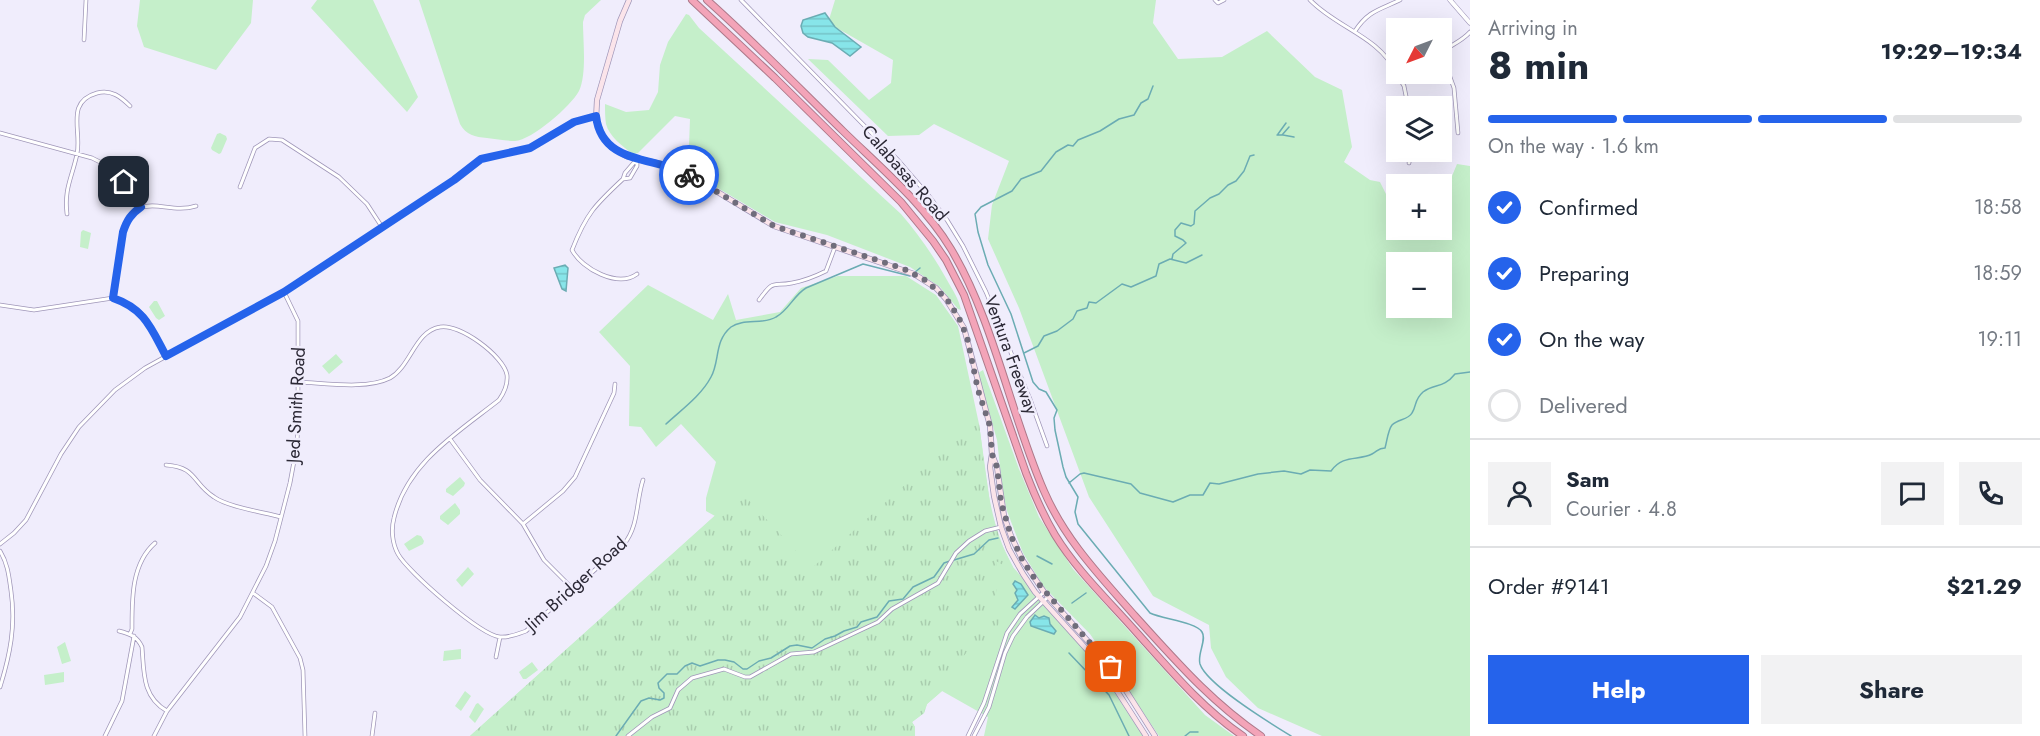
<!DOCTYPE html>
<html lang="en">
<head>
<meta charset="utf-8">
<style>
  body { margin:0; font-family:Jost,sans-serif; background:#f2f2f3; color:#1f2937; height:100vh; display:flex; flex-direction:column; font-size:22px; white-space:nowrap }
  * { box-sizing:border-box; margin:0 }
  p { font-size:20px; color:#747a83 }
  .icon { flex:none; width:33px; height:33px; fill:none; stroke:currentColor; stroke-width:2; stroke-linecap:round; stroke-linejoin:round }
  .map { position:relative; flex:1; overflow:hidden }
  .drawer { display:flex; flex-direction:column; background:#fff; width:570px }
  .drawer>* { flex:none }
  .needle { width:39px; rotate:228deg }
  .fabs { position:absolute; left:1386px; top:18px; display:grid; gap:12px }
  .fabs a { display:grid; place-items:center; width:66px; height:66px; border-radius:0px; background:#fff; box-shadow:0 6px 24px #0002; font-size:30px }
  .pin { position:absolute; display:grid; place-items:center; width:51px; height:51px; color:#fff; margin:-26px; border-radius:12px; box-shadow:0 3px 9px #0006 }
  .courier { position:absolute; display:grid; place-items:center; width:60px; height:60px; margin:-30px; border:4px solid #2563eb; border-radius:50%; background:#fff; color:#222; box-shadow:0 2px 8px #0007 }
  .headline em { font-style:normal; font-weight:700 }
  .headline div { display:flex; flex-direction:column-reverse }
  .headline { display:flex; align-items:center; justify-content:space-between; height:102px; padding:0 18px }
  h1 { font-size:39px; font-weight:700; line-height:45px }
  .bar { display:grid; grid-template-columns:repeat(4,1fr); gap:9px 6px; align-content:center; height:72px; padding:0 18px }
  .bar i { height:8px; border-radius:4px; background:#e0e1e3 }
  .bar .on { background:#2563eb }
  .bar p { grid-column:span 4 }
  .line { display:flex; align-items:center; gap:15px; padding:0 18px; border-top:2px solid #e0e1e3 }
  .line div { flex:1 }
  .round { display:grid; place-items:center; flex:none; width:63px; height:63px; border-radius:0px; background:#f2f2f3 }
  ol { padding:0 18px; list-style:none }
  li { display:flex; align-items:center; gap:18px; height:66px }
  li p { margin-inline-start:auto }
  li .icon { padding:6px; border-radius:50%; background:#2563eb; color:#fff; stroke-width:4 }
  li:last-child { color:#747a83 }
  li i { width:33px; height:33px; border:3px solid #e0e1e3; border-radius:50% }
  .button { display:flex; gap:12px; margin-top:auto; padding:12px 18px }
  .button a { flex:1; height:69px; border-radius:0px; background:#2563eb; color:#fff; font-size:24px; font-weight:700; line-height:69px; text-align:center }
  .button a+a { background:#f2f2f3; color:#1f2937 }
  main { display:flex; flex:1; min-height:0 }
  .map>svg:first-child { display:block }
  .grass { fill:#c5efca; fill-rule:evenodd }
  .park { fill:url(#park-tufts) }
  .water { fill:url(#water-rules); stroke:#6bacb3; stroke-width:1.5 }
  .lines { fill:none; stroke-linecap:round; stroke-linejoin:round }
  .stream { stroke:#6bacb3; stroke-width:1.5 }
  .minor-casing { stroke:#9f96b8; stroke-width:4.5 }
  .tertiary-casing { stroke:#9f96b8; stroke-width:5 }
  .secondary-casing { stroke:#9f96b8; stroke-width:6 }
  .motorway-casing { stroke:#ad798a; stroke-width:8 }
  .minor { stroke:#fff; stroke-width:3 }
  .tertiary { stroke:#fff; stroke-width:4 }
  .secondary { stroke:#fbe4ea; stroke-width:4.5 }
  .motorway { stroke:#f3a4b8; stroke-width:6 }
  .done { stroke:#706d7b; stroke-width:6; stroke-dasharray:0 10.8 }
  .route { stroke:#2563eb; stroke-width:8 }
  .labels { text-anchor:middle; stroke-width:5; stroke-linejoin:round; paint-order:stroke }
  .street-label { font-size:18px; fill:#2b2835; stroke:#f0edfc }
</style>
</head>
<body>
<main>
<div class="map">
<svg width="1470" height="736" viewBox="0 0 1470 736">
  <defs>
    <pattern id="park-tufts" width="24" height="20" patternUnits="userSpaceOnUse" patternTransform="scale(1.5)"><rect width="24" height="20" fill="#c5efca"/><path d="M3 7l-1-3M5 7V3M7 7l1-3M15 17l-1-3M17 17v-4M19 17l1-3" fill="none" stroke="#a9cdae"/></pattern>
    <pattern id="water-rules" width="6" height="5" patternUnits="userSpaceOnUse" patternTransform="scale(1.5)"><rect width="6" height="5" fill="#87e5e9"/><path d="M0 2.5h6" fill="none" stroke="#75c4c8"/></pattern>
  </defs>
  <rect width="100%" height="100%" fill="#f0edfc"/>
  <path class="grass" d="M140,0H253L251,23L216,70L144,47L137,26Z
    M317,0H373L418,97L407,112L311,8Z
    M419,0H601L585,15L583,22C583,41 587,74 579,91C571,106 532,140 515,141C506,141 496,139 487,138C475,137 466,135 460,124Z
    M835,0H1156L1153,23L1178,59L1222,57L1267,31L1315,77L1342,90L1352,147L1344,162L1370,180L1380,182L1393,208L1396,210V230H1442V184H1434L1441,177L1452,176L1457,164L1470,166V736H1322L1258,708L1226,677L1211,648L1209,625L1153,596L1089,497L1019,308L988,239L992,205L1009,161L934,124L919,135L888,136L808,59L828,60L869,100L891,83L893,60L828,23ZM1396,262H1442V308H1396Z
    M686,14L689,15L699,28L901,214C919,235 933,255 947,280C952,289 959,299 961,310L958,309L940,287L910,267L827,235L775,222L684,168L683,166L689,146L690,119L675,116L638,153L633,154C623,147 609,136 606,124C605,118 605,110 605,104L626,112L649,110L658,92L660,65L668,42Z
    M220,133L226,136L227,139L221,153L219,154L212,150L211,148L217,134Z
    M83,230L91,233L88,249L80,247L81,232Z
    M838,276H906L936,295L958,326L979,424L991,510L1000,541L1013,567L1096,664L1143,736H984L988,717L942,691L927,704L924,713L912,722L915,727V736H470L715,516L706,511V498L716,462L681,424L656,447L641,427L629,426L630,366L599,332L648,285L713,320L728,294L736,320L780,312L801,288Z
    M154,301H157L165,316L159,320L156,318L149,307Z
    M336,354L343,362L329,374L322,366Z
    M983,370L1019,469L1039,517L1073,569L1205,715L1234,736H1159L1090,634L1043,586L1023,553L1007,511L1003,493L997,440L978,373Z
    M460,477L465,483L464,486L453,496L446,492V489Z
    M455,503L460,510V514L448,525L440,519V516Z
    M417,535L421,536L424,541L423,544L409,551L404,544Z
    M468,567L474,574L462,587L456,580Z
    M65,642L71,661L62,664L57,647Z
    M461,649V659L443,661L444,651Z
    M532,662L538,670L526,679H523L519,672Z
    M64,672V682L45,685L44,675Z
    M465,691L471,696L461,711L455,706Z
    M478,703L484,709L475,723L469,717L476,704Z"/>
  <path class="park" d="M976,421L979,424C986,473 988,523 1013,567L1012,570L996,561L999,581L994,601L1000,621L992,637L969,649L955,668L942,675V691L927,704L924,713L912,722L915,727V736H470L741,492L812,568Z"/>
  <path class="water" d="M825,13L835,27L861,47L850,56L832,43L808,37L803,33L801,26L803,20Z
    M565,265L568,268L566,291L562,289L554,268Z
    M1015,581L1021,584L1028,595L1015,609L1012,607L1018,600L1015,593L1017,590L1013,584Z
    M1035,615L1039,618L1044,616L1049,618L1050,624L1056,631L1054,634L1031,626L1030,622Z"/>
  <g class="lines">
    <path class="stream" d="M1153,86L1148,99L1141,103L1134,115L1119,119L1100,131L1078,140L1073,146L1068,145L1056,152L1041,171L1021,179L1012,191L981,207L975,214L978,232L988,265L1011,314L1033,382L1039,389L1046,392L1057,410L1054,418L1055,430L1063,467L1066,477L1078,497L1075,512L1078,524L1150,613C1162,619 1196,622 1202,632C1207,640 1197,654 1200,664C1207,685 1270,723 1291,736
      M1278,134L1286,123
      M1277,135H1282L1289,127
      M1283,135L1294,137
      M1172,259L1173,254L1186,243L1183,240L1175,236V230L1181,223L1191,226L1194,224L1195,211L1210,198L1219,194L1228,185L1236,181L1244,171L1250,156L1254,155
      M914,273L920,268
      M1024,353L1038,346L1044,336L1057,331L1073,319L1077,311L1087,308L1089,302L1096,303L1122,284L1131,287L1156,276L1159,264L1170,259L1186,263L1202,255
      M666,424C681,410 701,396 711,377C720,361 714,341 731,327C743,318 764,325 776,317C788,311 794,295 806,288L863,264L910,276
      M1069,483L1080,474L1084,473L1131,484L1140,493L1173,502L1190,495H1203L1210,483L1219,484L1258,474L1284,471L1301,474L1310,470L1331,471C1343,454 1359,461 1372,454C1378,451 1378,448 1385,448C1387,441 1388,430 1392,425C1398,419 1408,420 1412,413C1417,405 1414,400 1423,392C1435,383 1443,389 1455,374L1470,372
      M1037,556L1052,564
      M954,560L974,554L989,540L998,538
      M1072,603L1086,593
      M1069,653L1109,695L1129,736
      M616,736L641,701L649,698L660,700L664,698V693L659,688L658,683L667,674H677L685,666L692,663L700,666L718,660H725L734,662L743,669H747L759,661L771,658L790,646L797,645L812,648L825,639L835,636L844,631L857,627L861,622L877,617L889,601L903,599L913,587L934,577L944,563L950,561
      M1185,736L1190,732H1198"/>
    <defs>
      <path id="minor" d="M741,0L897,159L929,196L947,220L963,246L986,292L1030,399L1047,446
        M1215,0L1218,3L1224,0
        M1310,0C1337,28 1378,36 1396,72
        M1355,31C1368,11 1379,10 1400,0
        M84,40L86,0
        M1442,53C1449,45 1460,43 1470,32
        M1442,55L1454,88L1458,133
        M1397,74L1404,86L1408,106
        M0,133L92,158C115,168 128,186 141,207
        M637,160V166L630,178L623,179C595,205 586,214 572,250C582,269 618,288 637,274
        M1409,163L1411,152
        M623,179L625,173L637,159
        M240,187L255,148L269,139L282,140L339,177L367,204L382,227
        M67,214C64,188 72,178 77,154C82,131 65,102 97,93C111,89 121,97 130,106
        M113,298L123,232C138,187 165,216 196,206
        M759,300C775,278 772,287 792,283C803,281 816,276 826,271L835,247
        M0,305L34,310L113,298L129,304L141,313L166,356
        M299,382C325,383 366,390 390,378C411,366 415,331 440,327C459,323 504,356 507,375C508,385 504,393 499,400C457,433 407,463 394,518C391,529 392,543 398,554C407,571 480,635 500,637C509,638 518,634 526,631L624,544C639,526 636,501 643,480
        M450,439L480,480L523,524L544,560L573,589
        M166,465C197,467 192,483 214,497C228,507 263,512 281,517
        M523,524L563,491L575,477L614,393L615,384
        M0,544L14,533L26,520L61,454L79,427L115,390L145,368L288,289L454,180L481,159L530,148L574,122L595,116
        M0,551C8,564 9,577 11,591C16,626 10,655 0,687
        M253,593L272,607L300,658L303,670L305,736
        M119,631C130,634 137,636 142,647C144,672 142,697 167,711
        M130,634L132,629C132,600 131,564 155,543
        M496,657L500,637
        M105,736L122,701L134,636
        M154,736L167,711L240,617L266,566L275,541L290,483L297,445L298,415V321L284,292
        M372,736L375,713
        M628,736L652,717L670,708L678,690L692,678L724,669L745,677H750L791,654L814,652L878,622L892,609L938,583L956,553L969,541L985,531L1001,527
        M968,736L984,703L1007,633L1020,614L1044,592
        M974,736L989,707L1005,653L1013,636L1027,617L1048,597"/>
      <path id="tertiary" d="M1450,0L1470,23"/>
      <path id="secondary" d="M629,0L620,21L597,100L596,120L603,137L611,147L626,156L670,166L686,173L774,226L914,274L936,288L946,299L964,328L990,426L992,454L990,467L994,496L1001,527L1009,549L1023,574L1035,592L1099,663L1146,736
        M993,457L997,467L1004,516L1011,536L1023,561L1044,592L1111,667L1155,736"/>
      <path id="motorway" d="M692,0L775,78L901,202L933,241L946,260L964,295L1026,473C1034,494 1043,515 1055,535C1077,571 1110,602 1138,634C1171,671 1202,708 1243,736
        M707,0C754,42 798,87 843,131C881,168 923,203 951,249C994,321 1010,413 1044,491C1065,540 1101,577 1135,616C1176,661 1210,701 1261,736"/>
    </defs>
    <use href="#minor" class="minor-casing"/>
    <use href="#tertiary" class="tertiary-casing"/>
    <use href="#secondary" class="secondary-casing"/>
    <use href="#motorway" class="motorway-casing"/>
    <use href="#minor" class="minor"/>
    <use href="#tertiary" class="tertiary"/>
    <use href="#secondary" class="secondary"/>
    <use href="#motorway" class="motorway"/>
  </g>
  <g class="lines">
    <path class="done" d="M689,175L774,226L904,269L925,280L946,298L959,318L967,337L978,390L990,426L992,454L997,467L1001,502L1011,536L1023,561L1037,582L1111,667"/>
    <path class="route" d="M124,182L141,207C131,214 127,220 123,232L113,298C145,309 151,328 166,356L284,292L454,180L481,159L530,148L574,122L596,116C602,166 656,156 689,175"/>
  </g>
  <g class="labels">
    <g class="street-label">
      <text transform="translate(905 173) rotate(49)" y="6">Calabasas Road</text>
      <text transform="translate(1011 355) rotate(70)" y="6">Ventura Freeway</text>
      <text transform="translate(296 405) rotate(-87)" y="6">Jed Smith Road</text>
      <text transform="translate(576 584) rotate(-42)" y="6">Jim Bridger Road</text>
    </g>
  </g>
</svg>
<div class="fabs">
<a><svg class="needle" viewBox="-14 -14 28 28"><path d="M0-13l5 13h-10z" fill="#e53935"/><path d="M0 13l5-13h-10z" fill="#747a83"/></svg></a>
<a><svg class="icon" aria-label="layers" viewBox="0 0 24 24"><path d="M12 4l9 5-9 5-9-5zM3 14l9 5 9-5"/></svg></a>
<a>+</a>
<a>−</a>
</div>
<div class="pin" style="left:1111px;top:667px;background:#ea580c"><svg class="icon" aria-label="bag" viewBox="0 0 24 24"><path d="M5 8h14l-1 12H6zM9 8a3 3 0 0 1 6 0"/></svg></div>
<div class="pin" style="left:124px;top:182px;background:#1f2937"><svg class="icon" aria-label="home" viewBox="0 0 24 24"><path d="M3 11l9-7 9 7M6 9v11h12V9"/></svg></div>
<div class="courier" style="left:689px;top:175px"><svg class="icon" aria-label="bike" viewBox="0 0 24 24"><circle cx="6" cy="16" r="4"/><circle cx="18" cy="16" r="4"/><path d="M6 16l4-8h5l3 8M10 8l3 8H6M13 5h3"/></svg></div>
</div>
<section class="drawer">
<div class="headline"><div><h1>8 min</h1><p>Arriving in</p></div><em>19:29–19:34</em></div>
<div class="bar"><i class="on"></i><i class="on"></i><i class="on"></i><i></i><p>On the way · 1.6 km</p></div>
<ol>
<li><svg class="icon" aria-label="check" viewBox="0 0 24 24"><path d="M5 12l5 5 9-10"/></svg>Confirmed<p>18:58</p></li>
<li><svg class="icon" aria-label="check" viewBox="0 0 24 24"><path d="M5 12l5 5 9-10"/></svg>Preparing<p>18:59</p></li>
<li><svg class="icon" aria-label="check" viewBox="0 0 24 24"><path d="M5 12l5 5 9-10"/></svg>On the way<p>19:11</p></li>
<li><i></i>Delivered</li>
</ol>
<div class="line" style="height:108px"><a class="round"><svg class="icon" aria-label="person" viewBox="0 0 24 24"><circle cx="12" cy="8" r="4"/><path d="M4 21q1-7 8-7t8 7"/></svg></a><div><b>Sam</b><p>Courier · 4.8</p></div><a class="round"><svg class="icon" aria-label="chat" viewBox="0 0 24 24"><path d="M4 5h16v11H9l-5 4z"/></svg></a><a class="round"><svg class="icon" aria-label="phone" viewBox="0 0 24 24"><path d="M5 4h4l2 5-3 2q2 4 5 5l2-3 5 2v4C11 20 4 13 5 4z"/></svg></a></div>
<div class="line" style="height:78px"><div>Order #9141</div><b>$21.29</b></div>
<div class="button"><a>Help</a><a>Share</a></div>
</section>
</main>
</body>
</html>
